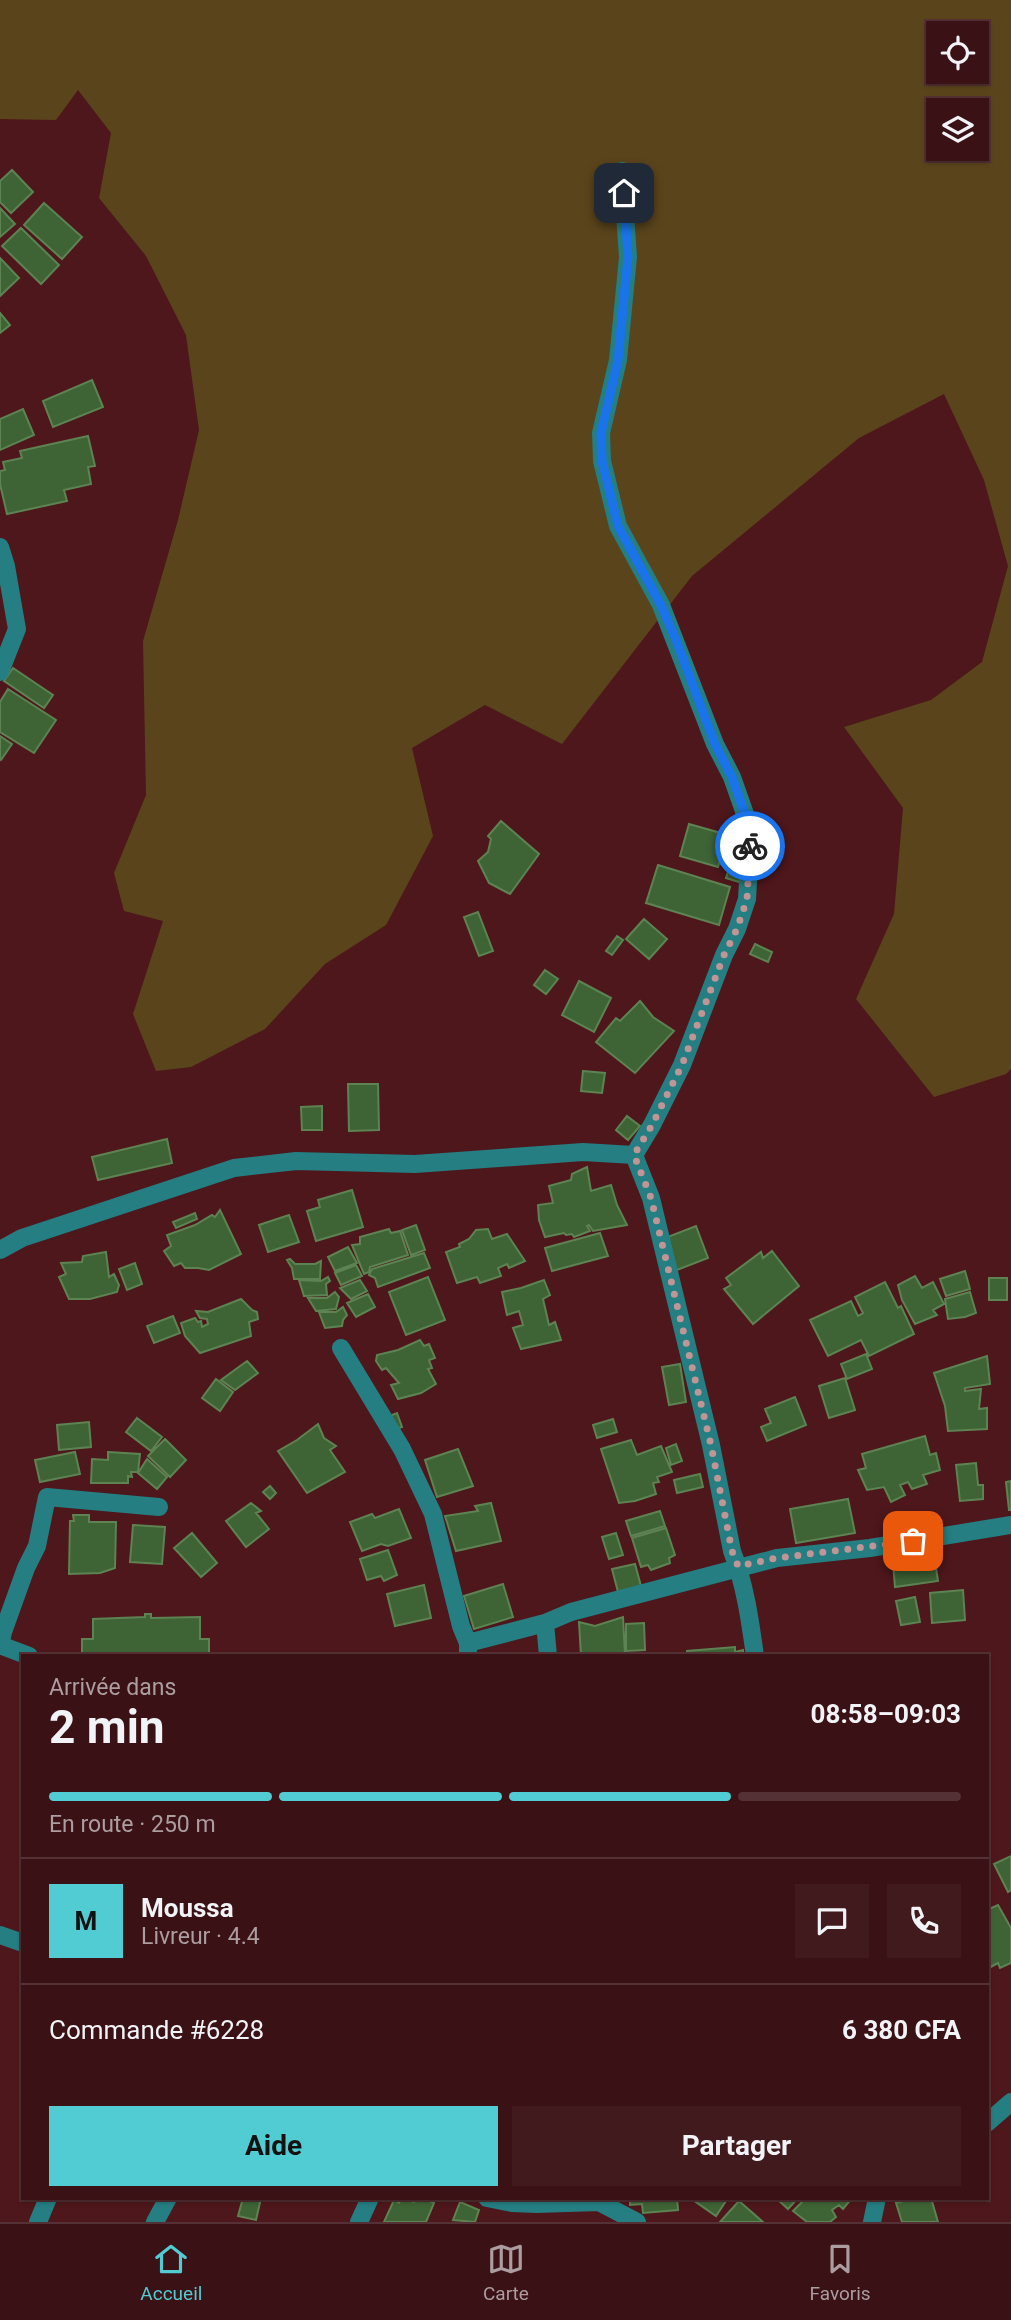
<!DOCTYPE html>
<html lang="fr">
<head>
<meta charset="utf-8">
<style>
  body { margin:0; font-family:Roboto,sans-serif; background:#411a1d; color:#f1f3f6; height:100vh; display:flex; flex-direction:column; font-size:26px; white-space:nowrap }
  * { box-sizing:border-box; margin:0 }
  p { font-size:23px; color:#ab9da0 }
  .icon { flex:none; width:38px; height:38px; fill:none; stroke:currentColor; stroke-width:2; stroke-linecap:round; stroke-linejoin:round }
  .map { position:relative; flex:1; overflow:hidden }
  .side { position:absolute; left:21px; top:1654px; width:968px; height:546px; display:flex; flex-direction:column; background:#3a1114; border-radius:0px; box-shadow:0 2px 5px #0004,0 0 0 2px #543134 }
  .side>* { flex:none }
  .tools { position:absolute; left:926px; top:21px; display:grid; gap:14px }
  .tools a { display:grid; place-items:center; width:63px; height:63px; border-radius:0px; background:#3a1114; box-shadow:0 2px 5px #0004,0 0 0 2px #543134; font-size:35px }
  .pin { position:absolute; display:grid; place-items:center; width:60px; height:60px; color:#fff; margin:-30px; border-radius:14px; box-shadow:0 4px 10px #0006 }
  .courier { position:absolute; display:grid; place-items:center; width:70px; height:70px; margin:-35px; border:5px solid #1a73e8; border-radius:50%; background:#fff; color:#222; box-shadow:0 2px 9px #0007 }
  .headline em { font-style:normal; font-weight:700 }
  .headline div { display:flex; flex-direction:column-reverse }
  .headline { display:flex; align-items:center; justify-content:space-between; height:119px; padding:0 28px }
  h1 { font-size:46px; font-weight:700; line-height:52px }
  .bar { display:grid; grid-template-columns:repeat(4,1fr); gap:10px 7px; align-content:center; height:84px; padding:0 28px }
  .bar i { height:9px; border-radius:5px; background:#543134 }
  .bar .active { background:#51ccd2 }
  .bar p { grid-column:span 4 }
  .line { display:flex; align-items:center; gap:18px; padding:0 28px; border-top:2px solid #543134 }
  .line div { flex:1 }
  .round { display:grid; place-items:center; flex:none; width:74px; height:74px; border-radius:0px; background:#411a1d }
  .primary-button { display:flex; gap:14px; margin-top:auto; padding:14px 28px }
  .primary-button a { flex:1; height:80px; border-radius:0px; background:#51ccd2; color:#111; font-size:28px; font-weight:700; line-height:80px; text-align:center }
  .primary-button a+a { background:#411a1d; color:#f1f3f6 }
  .menu { display:flex; justify-content:space-around; align-items:center; height:98px; border-top:2px solid #543134; background:#3a1114; font-size:19px; color:#ab9da0 }
  .menu a { display:grid; justify-items:center; gap:4px }
  .menu .active { color:#51ccd2 }
  .map>svg:first-child { display:block }
  .green { fill:#5a441c; fill-rule:evenodd }
  .building { fill:#3e6335; stroke:#5d8353; stroke-width:2 }
  .lines { fill:none; stroke-linecap:round; stroke-linejoin:round }
  .minor { stroke:#247e82; stroke-width:18 }
  .done { stroke:#c09596; stroke-width:7; stroke-dasharray:0 12.6 }
  .route { stroke:#1a73e8; stroke-width:9 }
</style>
</head>
<body>
<div class="map">
<svg width="1011" height="2222" viewBox="0 0 1011 2222">
  <rect width="100%" height="100%" fill="#4e171b"/>
  <path class="green" d="M0,0H1011V1069L1006,1074L934,1097L856,999L894,914L903,808L844,727L931,700L982,662L1008,566L984,480L944,394L859,438L692,576L562,744L485,705L412,748L433,836L386,925L325,964L265,1029L191,1067L156,1071L133,1014L163,921L124,911L114,873L146,795L143,641L178,520L199,430L186,335L146,256L99,198L111,133L78,90L56,120L0,119ZM938,33H976V72H938ZM938,110H976V149H938Z"/>
  <path class="building" d="M12,170L33,192L11,213L0,202V181Z
    M44,203L82,237L62,259L24,225Z
    M0,208L15,224L0,237Z
    M21,228L59,265L41,284L2,246Z
    M0,258L19,278L0,296Z
    M0,313L10,325L0,333Z
    M92,380L103,407L53,427L43,401Z
    M23,409L34,435L0,450V419Z
    M88,436L95,466L88,467L91,484L64,490L67,501L7,514L0,484V471L5,470L3,462L22,458L20,451Z
    M13,668L53,695L44,708L4,681Z
    M8,689L56,720L34,753L0,732V702Z
    M0,736L12,744L1,760L0,759Z
    M501,821L539,854L510,894L489,883L478,861L488,852L491,839L488,836Z
    M689,824L728,835L718,867L680,856Z
    M658,865L730,887L719,925L646,903Z
    M730,865L743,869L739,882L726,878Z
    M478,912L493,951L479,956L464,917Z
    M644,919L667,939L649,959L626,939Z
    M617,936L623,940L612,955L606,951Z
    M755,944L772,952L768,962L750,954Z
    M545,970L558,979L546,994L534,985Z
    M579,981L611,998L594,1032L562,1015Z
    M640,1001L653,1017L674,1031L635,1073L596,1042L616,1018L620,1021Z
    M583,1071L605,1073L602,1093L581,1091Z
    M348,1084H378L379,1130L349,1131Z
    M322,1106V1130H302L301,1107Z
    M627,1116L640,1126L628,1140L616,1130Z
    M167,1139L172,1163L98,1180L92,1157Z
    M587,1167L591,1191L611,1185L617,1205L627,1225L593,1231L589,1225L587,1226L590,1231L574,1237L572,1234L566,1235L564,1233L545,1237L539,1220L538,1205L553,1203L549,1186L571,1180L572,1174Z
    M352,1190L363,1227L316,1241L307,1211L320,1207L318,1200Z
    M220,1210L241,1254L209,1270L198,1268H185L181,1263L174,1266L164,1251L171,1246L167,1235L195,1225L212,1215L215,1217Z
    M195,1213L197,1219L176,1228L173,1222Z
    M289,1215L299,1242L268,1252L259,1225Z
    M416,1225L425,1250L411,1255L402,1230Z
    M696,1226L708,1258L677,1270L665,1238Z
    M389,1229L391,1233L400,1231L408,1255L370,1267L369,1272L364,1274L352,1245L360,1244V1237Z
    M488,1229L492,1239L507,1234L525,1261L509,1268L507,1264L498,1268L501,1276L480,1283L477,1277L457,1283L446,1252L460,1247L459,1244L469,1239L476,1230Z
    M600,1233L608,1256L552,1271L545,1248Z
    M348,1247L357,1263L335,1271L328,1257Z
    M772,1251L799,1286L753,1324L724,1289L731,1285L726,1278L761,1252L763,1258Z
    M106,1252L109,1277L114,1274L119,1285L117,1292L90,1299H69L59,1277L66,1274L61,1263L82,1262L83,1256Z
    M424,1253L430,1268L378,1287L375,1278L369,1275L372,1269Z
    M290,1259L295,1264H315L321,1261L320,1279H294L292,1268L287,1260Z
    M135,1263L142,1284L127,1290L119,1269Z
    M356,1265L362,1276L341,1285L335,1273Z
    M965,1271L970,1289L946,1296L940,1279Z
    M915,1276L922,1288L933,1282L944,1304L933,1310L937,1315L915,1324L902,1300L898,1285Z
    M328,1277L330,1281L326,1284L327,1295L304,1296L299,1280L321,1281Z
    M428,1277L445,1320L406,1335L389,1292Z
    M989,1278H1007V1300H989Z
    M360,1280L367,1291L351,1299L340,1288Z
    M544,1280L550,1295L543,1299L549,1325L555,1322L561,1340L521,1349L513,1328L523,1325L519,1311L507,1315L502,1292L521,1288Z
    M885,1282L898,1308L901,1306L914,1334L869,1356L861,1340L828,1356L810,1320L851,1301L858,1316L863,1313L855,1297Z
    M335,1292L339,1297L336,1309L316,1311L308,1298H327Z
    M970,1292L976,1313L965,1317L948,1319L945,1299Z
    M368,1294L375,1307L356,1317L347,1303Z
    M241,1299L252,1310L257,1312L258,1319L249,1322L251,1336L200,1353L185,1336L181,1323L195,1318L198,1322L201,1321L202,1327L208,1324L207,1319L200,1318L196,1311L208,1312Z
    M343,1307L347,1315L343,1320L342,1326L325,1328L319,1312H336Z
    M173,1316L180,1333L154,1343L147,1326Z
    M420,1340L424,1346L429,1344L435,1358L429,1360L432,1368L428,1369L436,1384L421,1393L398,1399L391,1385L399,1383L386,1368L382,1370L376,1361L377,1355L398,1350Z
    M866,1354L872,1369L847,1379L841,1364Z
    M987,1356L990,1384L965,1388V1391L981,1389L979,1409L987,1408V1429L948,1431L945,1406L934,1373Z
    M247,1361L258,1373L235,1390L221,1380Z
    M680,1364L686,1402L669,1405L662,1367Z
    M845,1378L855,1410L829,1418L819,1386Z
    M216,1379L233,1392L220,1411L202,1398Z
    M795,1397L806,1425L767,1441L761,1427L771,1423L765,1409Z
    M397,1413L402,1427L392,1431L387,1417Z
    M137,1418L162,1437L151,1451L126,1432Z
    M613,1419L617,1432L597,1438L593,1425Z
    M89,1422L91,1447L59,1450L57,1425Z
    M318,1424L324,1438L336,1446L330,1450L345,1472L307,1493L278,1451L297,1440Z
    M925,1436L930,1455L936,1453L940,1470L923,1475L927,1484L912,1489L908,1482L900,1485L905,1495L891,1502L884,1487L867,1490L858,1470L866,1468L862,1454Z
    M165,1439L186,1460L170,1477L148,1456Z
    M631,1440L637,1455L661,1446L672,1472L657,1477L659,1482L653,1483L656,1494L635,1501L619,1503L601,1449Z
    M676,1444L682,1461L671,1465L666,1448Z
    M458,1449L473,1486L437,1497L425,1460Z
    M75,1452L80,1474L40,1482L35,1460Z
    M108,1452L140,1454L138,1472H131L132,1477L128,1476V1483H91L92,1459L108,1460Z
    M147,1459L167,1477L157,1489L138,1473Z
    M976,1463L978,1485H983V1499L960,1501L956,1465Z
    M700,1474L703,1487L677,1493L674,1480Z
    M1011,1481V1510H1009L1006,1482Z
    M270,1486L276,1493L270,1499L263,1492Z
    M848,1499L855,1533L796,1543L790,1509Z
    M251,1503L261,1511L256,1513L269,1529L246,1547L226,1521Z
    M491,1503L501,1541L456,1551L445,1516L478,1511L475,1506Z
    M399,1509L411,1538L388,1546L381,1544L362,1551L350,1522L372,1514L375,1518Z
    M660,1511L665,1526L631,1536L626,1521Z
    M73,1515H89V1522H116L115,1568L100,1573L69,1574L70,1521H74Z
    M133,1525L165,1527L162,1564L130,1562Z
    M666,1528L675,1555L669,1558L670,1563L651,1570L648,1565L641,1567L632,1538Z
    M192,1533L217,1563L201,1577L174,1548Z
    M616,1533L623,1555L609,1559L602,1537Z
    M933,1548L938,1581L895,1587L892,1552Z
    M388,1550L397,1575L384,1581L381,1576L367,1580L360,1559Z
    M635,1564L641,1586L618,1592L612,1569Z
    M503,1584L513,1617L474,1629L464,1596Z
    M424,1585L431,1618L395,1626L387,1594Z
    M963,1590L965,1620L932,1623L930,1593Z
    M915,1597L920,1622L901,1625L896,1601Z
    M145,1614H151V1618L200,1617V1639H209V1656H82V1639H93V1619L145,1617Z
    M623,1617L625,1654L581,1656L579,1622L595,1626Z
    M644,1623L645,1650L626,1651V1624Z
    M735,1647V1652L743,1650V1656H687V1651Z
    M1011,1856V1890L1008,1892L994,1864Z
    M998,1905L1011,1928V1963L1000,1968L998,1963L987,1969V1910Z
    M243,2198H261L256,2220L238,2216Z
    M402,2198L414,2202L415,2198H424L434,2203L426,2222H384L394,2200L399,2203Z
    M630,2198H677L678,2210L643,2213L642,2204L630,2205Z
    M690,2198H728L716,2216Z
    M776,2198H798L788,2209Z
    M806,2198H852L843,2209L839,2205L832,2210L836,2217L830,2222H807L793,2211Z
    M915,2198H931L938,2222H902L896,2203Z
    M739,2201L763,2222H720Z
    M460,2202L479,2210L475,2222L453,2220Z"/>
  <g class="lines">
    <path class="minor" d="M622,171L628,257L618,360L601,433L602,461L618,526L661,605L715,744L732,777L751,831L747,899L737,929L724,955L682,1065L652,1125L634,1155
      M0,547L6,566L17,629L0,672
      M0,1250L22,1238L234,1168L296,1161L415,1164L583,1152L634,1155L651,1198L711,1445L732,1551C745,1584 750,1620 755,1656
      M341,1348L402,1449L433,1514L461,1626L468,1643V1655
      M545,1623L548,1656
      M468,1643L545,1623L571,1612L777,1558L870,1548L1011,1525
      M0,1645L29,1656
      M0,1646L3,1632L26,1568L37,1546L47,1497L159,1507
      M0,1935L23,1943
      M987,2123L1011,2102
      M487,2198L512,2203L537,2204L599,2202L637,2222
      M38,2222L48,2198
      M155,2222L168,2198
      M359,2222L370,2198
      M872,2222L877,2198"/>
  </g>
  <g class="lines">
    <path class="done" d="M750,846L747,899L737,929L724,955L682,1065L652,1125L634,1155L651,1198L711,1445L732,1551L738,1566L777,1558L913,1541"/>
    <path class="route" d="M624,193L628,257L618,360L601,433L602,461L618,526L661,605L676,640L715,744L732,777L751,831L750,846"/>
  </g>
</svg>
<div class="tools">
<a><svg class="icon" aria-label="locate" viewBox="0 0 24 24"><circle cx="12" cy="12" r="6"/><path d="M12 2v4M12 18v4M2 12h4M18 12h4"/></svg></a>
<a><svg class="icon" aria-label="layers" viewBox="0 0 24 24"><path d="M12 4l9 5-9 5-9-5zM3 14l9 5 9-5"/></svg></a>
</div>
<div class="pin" style="left:913px;top:1541px;background:#ea580c"><svg class="icon" aria-label="bag" viewBox="0 0 24 24"><path d="M5 8h14l-1 12H6zM9 8a3 3 0 0 1 6 0"/></svg></div>
<div class="pin" style="left:624px;top:193px;background:#1f2937"><svg class="icon" aria-label="home" viewBox="0 0 24 24"><path d="M3 11l9-7 9 7M6 9v11h12V9"/></svg></div>
<div class="courier" style="left:750px;top:846px"><svg class="icon" aria-label="bike" viewBox="0 0 24 24"><circle cx="6" cy="16" r="4"/><circle cx="18" cy="16" r="4"/><path d="M6 16l4-8h5l3 8M10 8l3 8H6M13 5h3"/></svg></div>
<section class="side">
<div class="headline"><div><h1>2 min</h1><p>Arrivée dans</p></div><em>08:58–09:03</em></div>
<div class="bar"><i class="active"></i><i class="active"></i><i class="active"></i><i></i><p>En route · 250 m</p></div>
<div class="line" style="height:126px"><b class="round" style="background:#51ccd2;color:#111">M</b><div><b>Moussa</b><p>Livreur · 4.4</p></div><a class="round"><svg class="icon" aria-label="chat" viewBox="0 0 24 24"><path d="M4 5h16v11H9l-5 4z"/></svg></a><a class="round"><svg class="icon" aria-label="phone" viewBox="0 0 24 24"><path d="M5 4h4l2 5-3 2q2 4 5 5l2-3 5 2v4C11 20 4 13 5 4z"/></svg></a></div>
<div class="line" style="height:91px"><div>Commande #6228</div><b>6 380 CFA</b></div>
<div class="primary-button"><a>Aide</a><a>Partager</a></div>
</section>
</div>
<nav class="menu">
<a class="active"><svg class="icon" aria-label="home" viewBox="0 0 24 24"><path d="M3 11l9-7 9 7M6 9v11h12V9"/></svg>Accueil</a>
<a><svg class="icon" aria-label="map" viewBox="0 0 24 24"><path d="M3 6l6-2 6 2 6-2v14l-6 2-6-2-6 2zM9 4v14M15 6v14"/></svg>Carte</a>
<a><svg class="icon" aria-label="saved" viewBox="0 0 24 24"><path d="M7 4h10v16l-5-4-5 4z"/></svg>Favoris</a>
</nav>
</body>
</html>
